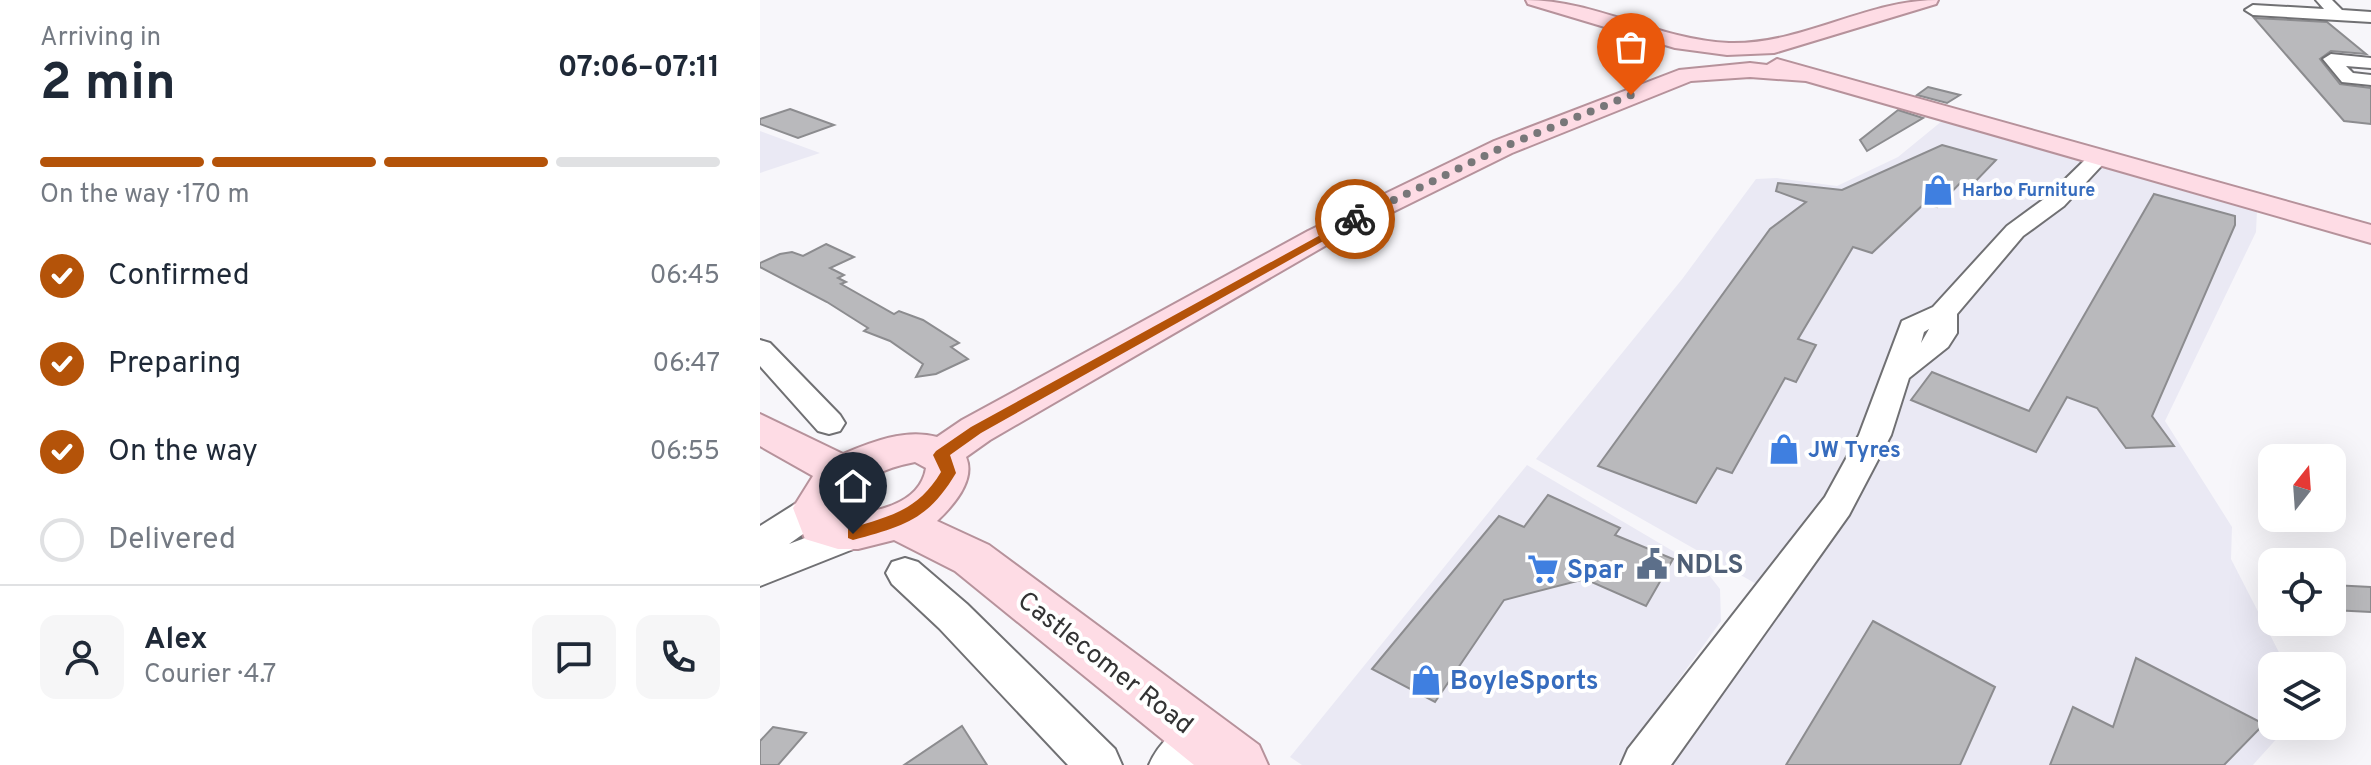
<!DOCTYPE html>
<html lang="en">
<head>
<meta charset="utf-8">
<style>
  body { margin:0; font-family:Overpass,sans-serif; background:#f6f6f7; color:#1f2937; height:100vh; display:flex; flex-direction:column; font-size:30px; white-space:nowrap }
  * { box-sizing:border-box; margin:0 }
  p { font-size:26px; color:#747a83 }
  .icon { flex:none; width:44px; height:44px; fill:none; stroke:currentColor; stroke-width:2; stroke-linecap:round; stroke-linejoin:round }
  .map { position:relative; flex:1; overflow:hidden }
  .panel { display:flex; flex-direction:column; background:#fff; width:760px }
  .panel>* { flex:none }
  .needle { width:52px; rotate:17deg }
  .buttons { position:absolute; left:1498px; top:444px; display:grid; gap:16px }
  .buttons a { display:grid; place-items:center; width:88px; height:88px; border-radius:16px; background:#fff; box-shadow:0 8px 32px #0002; font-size:40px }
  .pin { position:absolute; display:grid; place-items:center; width:68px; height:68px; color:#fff; margin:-82px -34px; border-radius:50% 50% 50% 0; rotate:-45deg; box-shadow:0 0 8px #0007 }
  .pin .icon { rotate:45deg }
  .courier { position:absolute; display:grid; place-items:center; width:80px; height:80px; margin:-40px; border:6px solid #b45309; border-radius:50%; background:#fff; color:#222; box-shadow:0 2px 10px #0007 }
  .head em { font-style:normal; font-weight:700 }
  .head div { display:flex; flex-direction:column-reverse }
  .head { display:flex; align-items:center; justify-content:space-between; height:136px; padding:0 40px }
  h1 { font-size:52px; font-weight:700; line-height:60px }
  .bar { display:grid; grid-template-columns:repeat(4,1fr); gap:12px 8px; align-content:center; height:96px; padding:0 40px }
  .bar i { height:10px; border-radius:6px; background:#e0e1e3 }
  .bar .selected { background:#b45309 }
  .bar p { grid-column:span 4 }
  .line { display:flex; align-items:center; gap:20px; padding:0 40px; border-top:2px solid #e0e1e3 }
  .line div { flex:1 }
  .round { display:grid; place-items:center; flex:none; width:84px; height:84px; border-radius:16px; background:#f6f6f7 }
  ol { padding:0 40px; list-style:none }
  li { display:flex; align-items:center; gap:24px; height:88px }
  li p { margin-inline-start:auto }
  li .icon { padding:8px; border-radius:50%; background:#b45309; color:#fff; stroke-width:4 }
  li:last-child { color:#747a83 }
  li i { width:44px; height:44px; border:4px solid #e0e1e3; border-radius:50% }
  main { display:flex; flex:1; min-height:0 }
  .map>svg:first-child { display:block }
  .built { fill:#eae9f4 }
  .building { fill:#b9b9bc; stroke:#8c8c8f; stroke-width:2 }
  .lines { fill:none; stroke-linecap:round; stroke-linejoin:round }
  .minor-casing { stroke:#707073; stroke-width:4 }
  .major-casing { stroke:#b6929b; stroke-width:4 }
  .minor { fill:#fff; fill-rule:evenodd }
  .major { fill:#fedce5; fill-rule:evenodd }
  .route { fill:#b45309 }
  .done { stroke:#787779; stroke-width:8; stroke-dasharray:0 14.4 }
  .labels { text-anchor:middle; stroke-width:8; stroke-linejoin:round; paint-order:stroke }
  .far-shop-label { font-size:18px; font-weight:bold; fill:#366cbe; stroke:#fff; text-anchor:start }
  .shop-label { font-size:22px; font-weight:bold; fill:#366cbe; stroke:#fff; text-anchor:start }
  .near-service-label { font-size:26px; font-weight:bold; fill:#4e5e75; stroke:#fff; text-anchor:start }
  .near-shop-label { font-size:26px; font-weight:bold; fill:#366cbe; stroke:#fff; text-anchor:start }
  .near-street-label { font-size:26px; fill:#333334; stroke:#fff }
</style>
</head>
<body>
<main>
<section class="panel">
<div class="head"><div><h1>2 min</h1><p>Arriving in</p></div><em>07:06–07:11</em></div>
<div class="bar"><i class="selected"></i><i class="selected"></i><i class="selected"></i><i></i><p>On the way · 170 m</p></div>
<ol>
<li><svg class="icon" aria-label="check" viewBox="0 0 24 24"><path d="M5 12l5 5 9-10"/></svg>Confirmed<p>06:45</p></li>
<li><svg class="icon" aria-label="check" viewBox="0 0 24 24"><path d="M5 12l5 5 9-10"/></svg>Preparing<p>06:47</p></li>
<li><svg class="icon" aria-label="check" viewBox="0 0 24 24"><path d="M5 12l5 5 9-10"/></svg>On the way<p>06:55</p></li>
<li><i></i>Delivered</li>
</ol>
<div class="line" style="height:144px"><a class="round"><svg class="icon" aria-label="person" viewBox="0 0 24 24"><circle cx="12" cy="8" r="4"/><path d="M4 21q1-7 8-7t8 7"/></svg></a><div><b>Alex</b><p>Courier · 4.7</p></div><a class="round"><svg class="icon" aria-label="chat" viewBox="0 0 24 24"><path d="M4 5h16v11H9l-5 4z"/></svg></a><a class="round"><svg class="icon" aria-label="phone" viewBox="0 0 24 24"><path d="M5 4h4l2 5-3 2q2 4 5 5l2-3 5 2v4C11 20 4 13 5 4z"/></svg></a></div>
</section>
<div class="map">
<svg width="1611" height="765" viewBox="0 0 1611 765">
  <rect width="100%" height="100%" fill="#f7f6fa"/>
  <path class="built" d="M1182,121L1497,210L1496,232L1405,421L1472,527L1471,559L1526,666H1512V726H1528L1493,765H874L1007,590L776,459L923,278L996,179L1017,178L1077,186L1138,157Z
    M0,131L60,153L0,173Z
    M767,465L945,570L960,589L961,621L857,765H542L530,757Z"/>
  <path class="building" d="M1494,18L1567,22L1606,54L1571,51L1560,59L1580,84L1611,88V124L1584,121Z
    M1168,87L1200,95L1187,103L1157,95Z
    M30,109L74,125L38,138L0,124V119Z
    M1138,110L1163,118L1107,151L1100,140Z
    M1182,145L1236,160L1214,183L1203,180L1177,207L1165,203L1112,253L1093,247L1038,339L1056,345L1036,382L1025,378L972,473L957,468L936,503L838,466L1010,229L1046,202L1016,191L1018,183L1082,190Z
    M1394,194L1475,216V225L1392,416L1414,446L1366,448L1337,408L1307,397L1276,452L1151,400L1172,372L1269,411Z
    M66,244L94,257L70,268L84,275L78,278L86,282L81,284L134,314L139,311L163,320L199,343L191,347L208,359L176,374L156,377L163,364L130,341L104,331L108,328L67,302L0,267V263L20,254L32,252L43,256Z
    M788,495L860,528L855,535L913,559L886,606L825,579L744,600L675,702L612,669L739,516L764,527Z
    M1572,585L1611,587V612L1572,610Z
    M1113,621L1235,687L1200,765H1026Z
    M1376,658L1504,724L1464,765H1290L1313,707L1353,727Z
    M202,726L227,765H144Z
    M13,727L46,733L18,765H0V741Z"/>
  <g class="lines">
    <defs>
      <path id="minor" d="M1556,0H1572L1582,10L1611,12V22L1493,15L1485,10L1493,5L1564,9Z
        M1571,54L1611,58V68L1586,66L1593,73L1611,75V85L1582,82L1563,59Z
        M1337,153L1344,155L1348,159L1344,163L1304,206L1263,236L1197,314V333L1188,347L1149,378L1131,435L1089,515L911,765H861L868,749L1065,497L1099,435L1142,321L1173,307L1247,226L1288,196L1330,155ZM1169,329L1161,343L1164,332Z
        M0,340L10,343L80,415L85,423L80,431L69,434L58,431L0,366Z
        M55,495L67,499L73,508L67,517L29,544L93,520L106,524L111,534L106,544L0,586V526L43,499Z
        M145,558L158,562L207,604L355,749L362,765H308L179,628L132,584L126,573L132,562Z
        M442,715L458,721L464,736L458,751L444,765H389C399,742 419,724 442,715Z"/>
      <path id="major" d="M766,0C835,0 899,40 969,43C1042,45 1106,0 1178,0L1176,4L1014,53L967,55L915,48L768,4Z
        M1017,59L1611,225V243L1046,81L990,77L931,81L752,153L570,243L230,440L206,457C216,480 193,506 177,521L229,545L499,745L508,765H434L195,571L134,540L98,549H78L45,539L33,508L53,476L0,446V414L83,454C111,442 146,428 177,437L202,420L548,231L734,141L919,70L990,63L1007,65ZM155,462L166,468C160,506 111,514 79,514V505C99,479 124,468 155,462Z"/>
    </defs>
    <use href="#minor" class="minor-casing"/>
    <use href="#major" class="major-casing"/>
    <use href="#minor" class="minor"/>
    <use href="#major" class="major"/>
  </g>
  <path class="route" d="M595,216L599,221L221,433L190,455L196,473C168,520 144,526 93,540L88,538V529C129,516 157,512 181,472L173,455L176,451L211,427Z"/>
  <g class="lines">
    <path class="done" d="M595,219L743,147L871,95"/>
  </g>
  <defs>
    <symbol id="shop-bare" viewBox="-9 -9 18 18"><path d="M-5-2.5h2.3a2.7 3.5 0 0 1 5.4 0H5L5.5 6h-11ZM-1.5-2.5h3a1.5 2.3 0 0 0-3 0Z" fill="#3f7fe0" stroke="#fff" stroke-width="2.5" paint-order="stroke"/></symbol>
    <symbol id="civic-bare" viewBox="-9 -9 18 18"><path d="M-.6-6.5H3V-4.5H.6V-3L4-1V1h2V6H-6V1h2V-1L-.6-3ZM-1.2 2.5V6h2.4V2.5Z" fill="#5c6f8a" stroke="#fff" stroke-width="2.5" paint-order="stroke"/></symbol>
    <symbol id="supermarket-bare" viewBox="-9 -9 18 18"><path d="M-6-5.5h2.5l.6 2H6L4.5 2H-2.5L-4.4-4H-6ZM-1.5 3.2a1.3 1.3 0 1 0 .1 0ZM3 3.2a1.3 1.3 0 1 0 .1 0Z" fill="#3f7fe0" stroke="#fff" stroke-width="2.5" paint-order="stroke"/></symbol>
  </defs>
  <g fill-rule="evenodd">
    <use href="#shop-bare" x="1156" y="168" width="44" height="44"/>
    <use href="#shop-bare" x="1002" y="427" width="44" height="44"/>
    <use href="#civic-bare" x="870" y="542" width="44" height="44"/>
    <use href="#supermarket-bare" x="761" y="547" width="44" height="44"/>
    <use href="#shop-bare" x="644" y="658" width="44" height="44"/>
  </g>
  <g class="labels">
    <g class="far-shop-label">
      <text x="1202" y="196">Harbo Furniture</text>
    </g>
    <g class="shop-label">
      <text x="1048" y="457">JW Tyres</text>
    </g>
    <g class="near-service-label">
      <text x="916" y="573">NDLS</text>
    </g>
    <g class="near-shop-label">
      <text x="807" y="578">Spar</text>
      <text x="690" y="689">BoyleSports</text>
    </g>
    <g class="near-street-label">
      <text transform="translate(346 662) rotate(38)" y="9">Castlecomer Road</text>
    </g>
  </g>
</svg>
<div class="buttons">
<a><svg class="needle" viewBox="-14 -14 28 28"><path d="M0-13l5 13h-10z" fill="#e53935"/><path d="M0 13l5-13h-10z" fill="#747a83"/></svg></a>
<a><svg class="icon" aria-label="locate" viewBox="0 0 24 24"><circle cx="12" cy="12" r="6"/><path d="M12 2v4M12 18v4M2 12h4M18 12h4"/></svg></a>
<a><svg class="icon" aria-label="layers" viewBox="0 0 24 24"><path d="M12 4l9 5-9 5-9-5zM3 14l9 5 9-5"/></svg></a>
</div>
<div class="pin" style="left:871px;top:95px;background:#ea580c"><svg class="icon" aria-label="bag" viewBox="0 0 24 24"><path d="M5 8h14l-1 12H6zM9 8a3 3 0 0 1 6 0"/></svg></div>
<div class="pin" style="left:93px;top:534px;background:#1f2937"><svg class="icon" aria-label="home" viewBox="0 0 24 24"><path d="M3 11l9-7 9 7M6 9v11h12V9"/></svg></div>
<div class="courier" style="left:595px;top:219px"><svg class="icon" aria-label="bike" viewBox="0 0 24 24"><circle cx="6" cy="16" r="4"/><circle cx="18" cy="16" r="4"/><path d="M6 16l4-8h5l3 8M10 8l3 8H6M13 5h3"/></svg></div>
</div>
</main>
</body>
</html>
